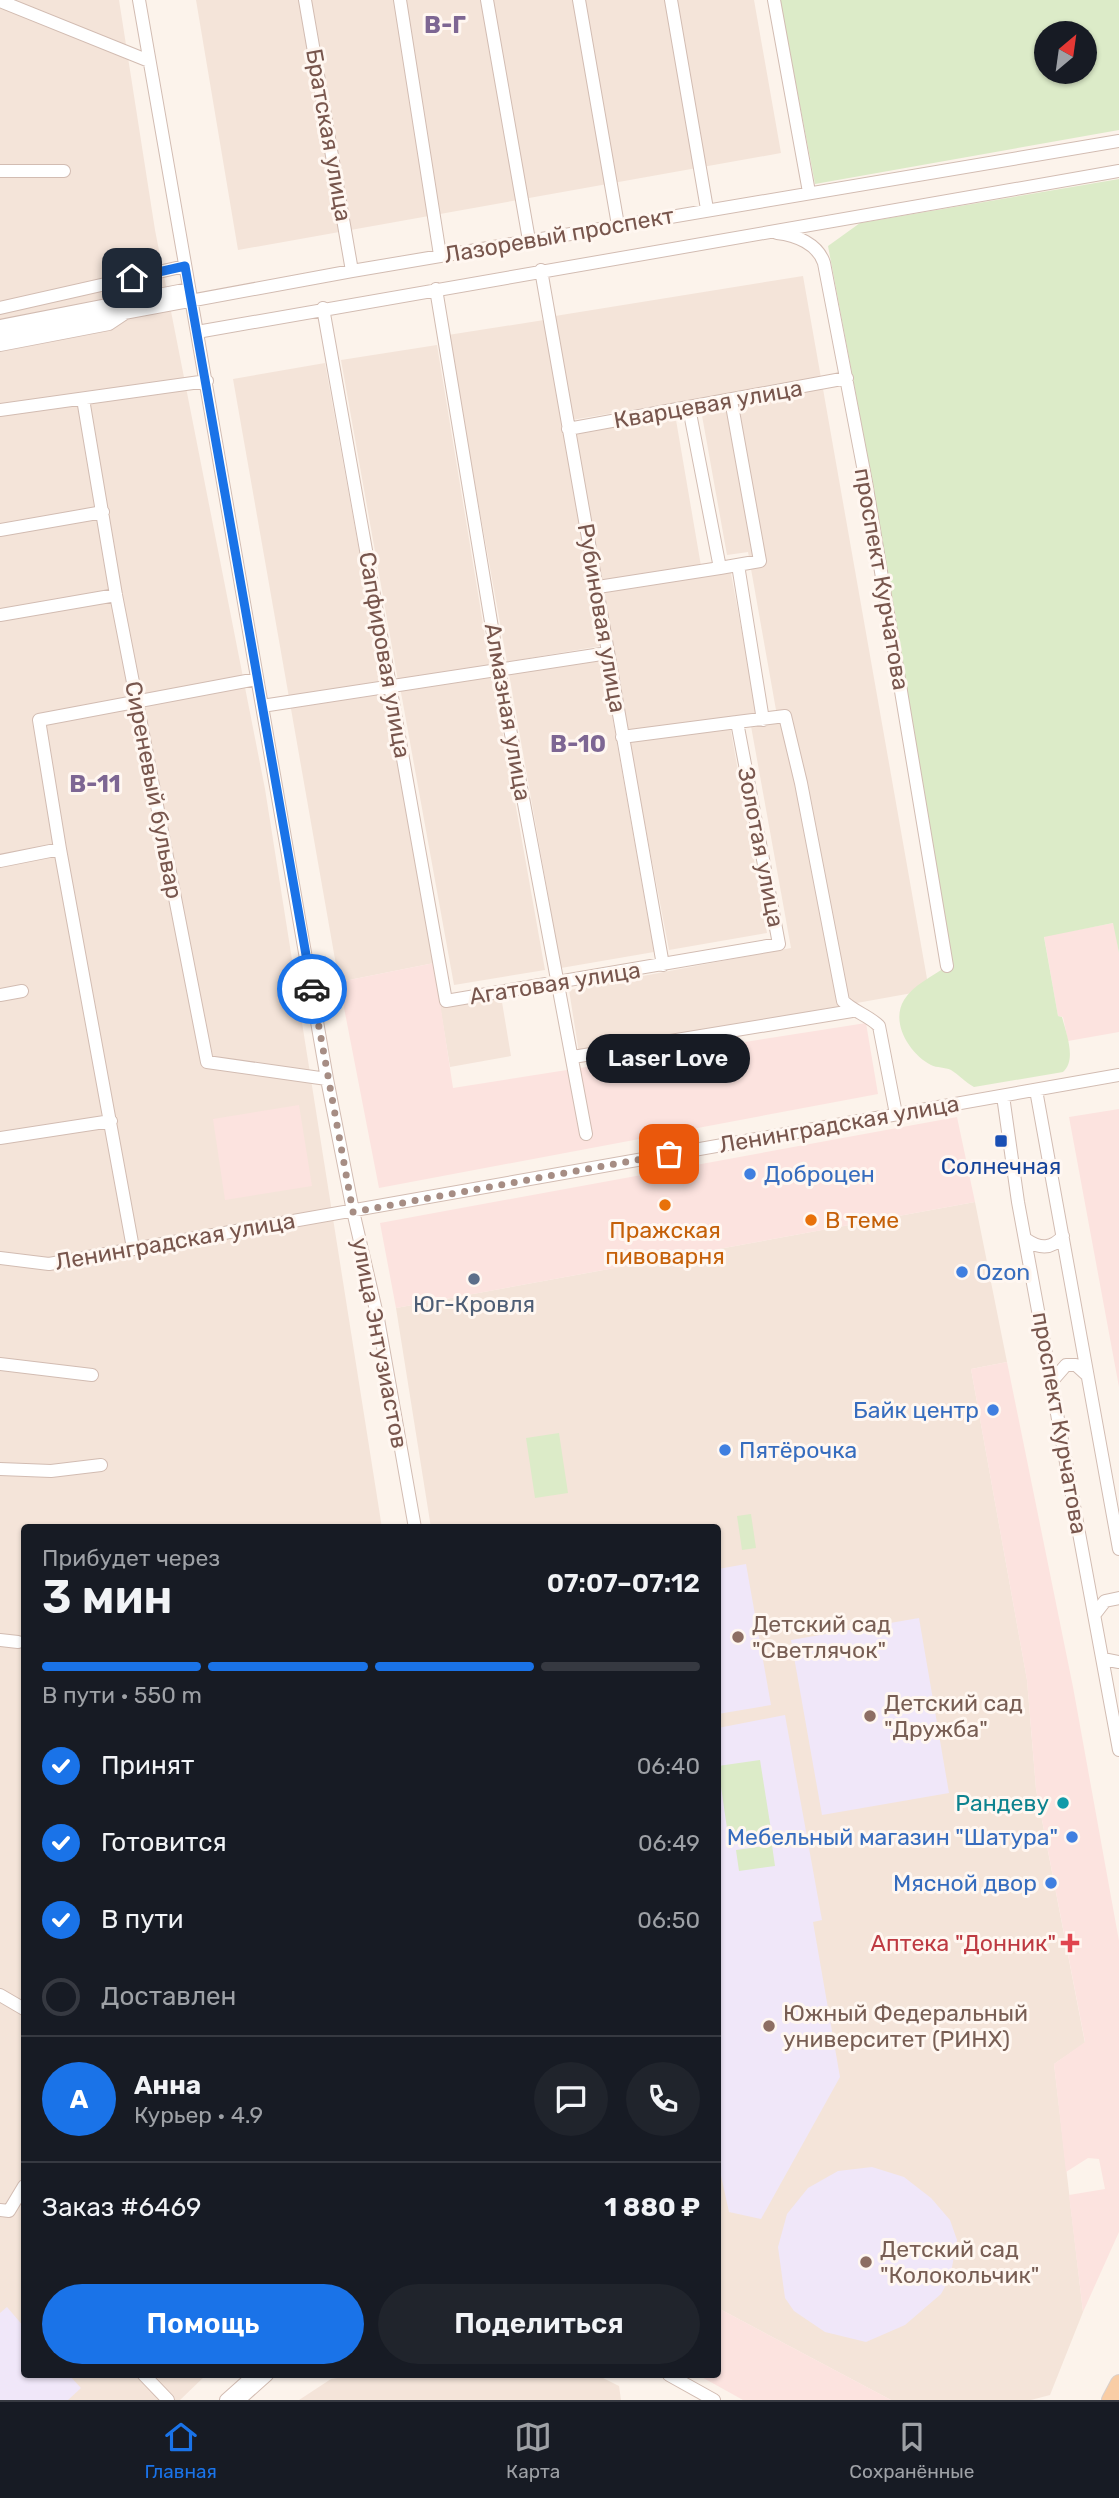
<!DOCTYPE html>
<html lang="ru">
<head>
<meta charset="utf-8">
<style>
  body { margin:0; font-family:Rubik,sans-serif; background:#20242c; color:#f1f3f6; height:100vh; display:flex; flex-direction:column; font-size:26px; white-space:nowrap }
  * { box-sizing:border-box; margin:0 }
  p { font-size:23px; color:#9ea1a6 }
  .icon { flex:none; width:38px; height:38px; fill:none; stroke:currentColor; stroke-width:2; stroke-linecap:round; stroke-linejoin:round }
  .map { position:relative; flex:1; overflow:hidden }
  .side { position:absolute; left:21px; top:1524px; width:700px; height:854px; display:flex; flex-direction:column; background:#171b24; border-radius:7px; box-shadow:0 2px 5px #0004 }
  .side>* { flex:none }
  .needle { width:46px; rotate:29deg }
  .controls { position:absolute; left:1034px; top:21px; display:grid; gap:14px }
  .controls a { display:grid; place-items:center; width:63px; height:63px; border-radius:50%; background:#171b24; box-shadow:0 2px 5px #0004; font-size:35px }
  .pin { position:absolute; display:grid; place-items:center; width:60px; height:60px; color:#fff; margin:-30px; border-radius:14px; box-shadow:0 4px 10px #0006 }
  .courier { position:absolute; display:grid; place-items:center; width:70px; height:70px; margin:-35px; border:5px solid #1a73e8; border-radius:50%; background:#fff; color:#222; box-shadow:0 2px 9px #0007 }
  .bubble { position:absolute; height:49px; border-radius:24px; background:#171b24; box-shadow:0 2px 5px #0004; font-size:23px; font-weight:600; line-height:49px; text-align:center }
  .headline em { font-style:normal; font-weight:600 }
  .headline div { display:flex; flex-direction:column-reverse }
  .headline { display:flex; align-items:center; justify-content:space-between; height:119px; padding:0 21px }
  h1 { font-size:46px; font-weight:600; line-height:52px }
  .bar { display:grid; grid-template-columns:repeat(4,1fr); gap:10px 7px; align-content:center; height:84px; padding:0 21px }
  .bar i { height:9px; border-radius:5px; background:#363941 }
  .bar .current { background:#1a73e8 }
  .bar p { grid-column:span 4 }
  .line { display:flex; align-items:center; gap:18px; padding:0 21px; border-top:2px solid #363941 }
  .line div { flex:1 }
  .round { display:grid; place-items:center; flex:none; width:74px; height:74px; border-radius:37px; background:#20242c }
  ol { padding:0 21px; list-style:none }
  li { display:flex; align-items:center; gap:21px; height:77px }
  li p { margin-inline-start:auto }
  li .icon { padding:7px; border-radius:50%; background:#1a73e8; color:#fff; stroke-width:4 }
  li:last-child { color:#9ea1a6 }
  li i { width:38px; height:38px; border:4px solid #363941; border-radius:50% }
  .action { display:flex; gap:14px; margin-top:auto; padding:14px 21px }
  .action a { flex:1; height:80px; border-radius:42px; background:#1a73e8; color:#fff; font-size:28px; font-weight:600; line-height:80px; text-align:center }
  .action a+a { background:#20242c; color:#f1f3f6 }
  .dock { display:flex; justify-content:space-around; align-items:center; height:98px; border-top:2px solid #363941; background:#171b24; font-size:19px; color:#9ea1a6 }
  .dock a { display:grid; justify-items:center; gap:4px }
  .dock .current { color:#1a73e8 }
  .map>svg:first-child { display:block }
  .residential { fill:#f4e4d9 }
  .commercial { fill:#fce3df }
  .education { fill:#f0e7f9 }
  .green { fill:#dcebc8; fill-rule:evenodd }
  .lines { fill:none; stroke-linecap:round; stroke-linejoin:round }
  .minor-casing { stroke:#d2bcb2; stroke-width:14 }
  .major-casing { stroke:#d9d0cd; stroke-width:18 }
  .minor { stroke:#fff; stroke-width:12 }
  .major { stroke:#f9cda5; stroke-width:16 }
  .done { stroke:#a68d84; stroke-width:7; stroke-dasharray:0 12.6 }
  .route { stroke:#1a73e8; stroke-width:9 }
  .transit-dot { fill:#1a4fb4; stroke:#fff7f1; stroke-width:2.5 }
  .shop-dot { fill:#3f7fe0; stroke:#fff7f1; stroke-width:2.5 }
  .food-dot { fill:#e8710a; stroke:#fff7f1; stroke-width:2.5 }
  .service-dot { fill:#5c6f8a; stroke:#fff7f1; stroke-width:2.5 }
  .education-dot { fill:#8d6e63; stroke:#fff7f1; stroke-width:2.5 }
  .culture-dot { fill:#0f9aa8; stroke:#fff7f1; stroke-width:2.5 }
  .health-dot { fill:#e0444e; stroke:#fff7f1; stroke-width:2.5 }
  .labels { text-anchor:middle; stroke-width:6; stroke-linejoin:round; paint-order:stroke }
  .street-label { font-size:23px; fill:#78564d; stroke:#fff7f1 }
  .transit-label { font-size:23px; fill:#164399; stroke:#fff7f1 }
  .shop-label { font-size:23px; fill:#366cbe; stroke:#fff7f1; text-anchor:start }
  .food-label { font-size:23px; fill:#c56008; stroke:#fff7f1; text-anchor:start }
  .service-label { font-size:23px; fill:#4e5e75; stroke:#fff7f1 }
  .education-label { font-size:23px; fill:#785e54; stroke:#fff7f1; text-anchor:start }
  .culture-label { font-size:23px; fill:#0d838f; stroke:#fff7f1; text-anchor:end }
  .health-label { font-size:23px; fill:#be3a42; stroke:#fff7f1; text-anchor:end }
  .neighbourhood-label { font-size:24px; font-weight:bold; fill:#7d6693; stroke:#fff7f1 }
</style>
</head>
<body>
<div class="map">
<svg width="1119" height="2400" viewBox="0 0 1119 2400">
  <rect width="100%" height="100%" fill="#fcf3eb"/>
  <path class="residential" d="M0,0H119L155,230L265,789L382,1528H24V2375H206L180,2400H0Z
    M196,0H754L781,153L238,250Z
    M803,276L821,378L572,420L555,316Z
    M544,320L601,646L507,662L448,335Z
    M437,345L490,666L398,681L341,360Z
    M325,363L434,963L339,982L233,379Z
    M823,389L929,990L579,1053L569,990L791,948L749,715L629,734L602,589L730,568L757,713L776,710L748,552L727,555L701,410Z
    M675,414L701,566L599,582L573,432Z
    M602,658L654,952L561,968L509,674Z
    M492,672L545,970L454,985L400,687Z
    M730,726L767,933L669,950L629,741Z
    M501,996L511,1056L450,1067L440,1006Z
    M975,1202L1007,1362L971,1369L1027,1680L1036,1789L1085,2043L1054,2064L1083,2312L1050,2395L1031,2400H891L718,2308V1528H431L396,1308Z
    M357,2375H597L619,2386L621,2400H299L331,2379Z"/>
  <path class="commercial" d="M1114,923L1119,953V1032L1068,1041L1063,1017L1058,1016L1044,936Z
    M434,963L453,1088L866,1023L878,1094L379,1188L339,982Z
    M299,1105L312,1186L225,1200L213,1119Z
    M1119,1109V1387L1069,1117Z
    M957,1117L975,1202L396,1308L380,1223Z
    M1007,1362L1073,1687L1119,1941V2232L1083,2312L1069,2195L1105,2189L1099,2159L1088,2158L1066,2172L1054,2064L1085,2042L1036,1789L1027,1680L971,1369Z
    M718,2308L891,2400H743L698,2375H718Z"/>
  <path class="education" d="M746,1564L771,1705L718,1714V1569Z
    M919,1618L949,1793L822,1815L791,1640Z
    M785,1715L822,1920L813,1922L840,2077L761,2219L729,2212L718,2162V1728Z
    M872,2167L904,2177L931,2198L950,2220L957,2240L950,2278L941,2294L905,2325L866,2342L825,2332L794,2311L785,2298L778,2247L787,2214L808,2188L838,2171Z
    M7,2307L24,2327V2375H69L81,2388L68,2400H0V2313Z"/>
  <path class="green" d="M780,0H1119V130L815,184ZM1046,33H1085V72H1046Z
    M1119,179V953L1113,923L1044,937L1058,1016L1062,1017C1066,1033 1077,1060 1063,1072L974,1087C965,1082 959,1075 951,1070C945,1067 937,1068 931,1065C910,1054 890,1023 904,1000C913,985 933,976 947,966L870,469L828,246L860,223Z
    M559,1433L568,1493L535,1498L526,1438Z
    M751,1514L756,1548L742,1550L737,1516Z
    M760,1760L772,1836L729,1842L718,1766Z
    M772,1845L775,1866L739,1871L736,1850Z"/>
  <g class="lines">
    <defs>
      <path id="minor" d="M139,0L327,1079L353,1211L378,1319L415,1528
        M305,0L352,271
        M400,0L440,255
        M487,0L529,240
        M579,0L618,225
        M671,0L707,209
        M774,0L809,192
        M0,1L149,61
        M0,171H64
        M777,233C796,235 818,244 824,263L866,482L947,966
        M541,270L663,965
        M436,289L499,670L586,1134
        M0,308L185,266
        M323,308L446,1001L779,944L737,722L785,716L801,783L843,1001C854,1012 868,1015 879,1026L896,1114
        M0,326L189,289
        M197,332L1119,171
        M0,336L352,271L1119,141
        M0,345L109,324L124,314
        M83,399L116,595L207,1062L327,1079
        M0,410L207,381
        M568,429L847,378
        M0,530L103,512
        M738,565L763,720
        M720,568L760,561L731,400
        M598,587L720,568L689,408
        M0,615L116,595
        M262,706L608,653
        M622,737L737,722
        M0,861L60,849
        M0,995L22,991
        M573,1057L852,1011
        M1036,1090L1119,1549
        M1003,1096L1018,1202L1119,1750
        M0,1138L111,1121
        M1027,1240C1040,1249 1052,1249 1063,1236
        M133,1248L60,849L39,720L257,679
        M0,1258L49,1264L1119,1075
        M0,1364L92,1375
        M1053,1380L1066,1365H1076L1087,1375
        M0,1469L51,1471L101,1465
        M1095,1614L1105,1601L1119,1598
        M0,1640L18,1642
        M1103,1659L1119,1662
        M0,1995L24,2009
        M0,2210L9,2211L24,2186
        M144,2375L168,2400
        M669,2375L714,2400
        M226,2400L254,2375
        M239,2400L267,2375"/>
      <path id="major" d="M1110,2400L1119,2383"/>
    </defs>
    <use href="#minor" class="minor-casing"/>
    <use href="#major" class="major-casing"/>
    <use href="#minor" class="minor"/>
    <use href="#major" class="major"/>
  </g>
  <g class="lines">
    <path class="done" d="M312,989L353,1212L669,1154"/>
    <path class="route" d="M132,278L185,266L312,989"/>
  </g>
  <rect class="transit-dot" x="994" y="1134" width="14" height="14" rx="3.5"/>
  <g class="shop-dot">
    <circle cx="750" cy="1174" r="7"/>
    <circle cx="962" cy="1272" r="7"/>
    <circle cx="993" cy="1410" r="7"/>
    <circle cx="725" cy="1450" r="7"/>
    <circle cx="1072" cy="1837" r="7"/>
    <circle cx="1051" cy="1883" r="7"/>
  </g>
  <g class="food-dot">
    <circle cx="665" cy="1205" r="7"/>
    <circle cx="811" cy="1220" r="7"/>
  </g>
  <circle class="service-dot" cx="474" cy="1279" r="7"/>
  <g class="education-dot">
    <circle cx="738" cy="1637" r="7"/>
    <circle cx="870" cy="1716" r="7"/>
    <circle cx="769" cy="2026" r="7"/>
    <circle cx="866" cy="2262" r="7"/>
  </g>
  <circle class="culture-dot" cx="1063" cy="1803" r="7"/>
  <path class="health-dot" d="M1066.5 1932.5h7v7h7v7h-7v7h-7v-7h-7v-7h7z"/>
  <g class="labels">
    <g class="street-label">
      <text transform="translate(329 135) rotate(80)" y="8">Братская улица</text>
      <text transform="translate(559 235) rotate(-10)" y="8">Лазоревый проспект</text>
      <text transform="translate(708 404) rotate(-10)" y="8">Кварцевая улица</text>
      <text transform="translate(882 579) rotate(80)" y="8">проспект Курчатова</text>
      <text transform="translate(602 618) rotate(80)" y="8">Рубиновая улица</text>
      <text transform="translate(385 655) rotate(80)" y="8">Сапфировая улица</text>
      <text transform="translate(508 712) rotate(80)" y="8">Алмазная улица</text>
      <text transform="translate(154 790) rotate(79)" y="8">Сиреневый бульвар</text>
      <text transform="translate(761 847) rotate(79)" y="8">Золотая улица</text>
      <text transform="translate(555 983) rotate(-9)" y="8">Агатовая улица</text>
      <text transform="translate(839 1124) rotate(-10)" y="8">Ленинградская улица</text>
      <text transform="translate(175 1241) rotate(-10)" y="8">Ленинградская улица</text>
      <text transform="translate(380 1343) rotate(79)" y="8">улица Энтузиастов</text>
      <text transform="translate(1060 1423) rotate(80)" y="8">проспект Курчатова</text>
    </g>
    <g class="transit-label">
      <text x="1001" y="1174">Солнечная</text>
    </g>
    <g class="shop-label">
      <text x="764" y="1182">Доброцен</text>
      <text x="976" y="1280">Ozon</text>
      <text x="979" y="1418" text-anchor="end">Байк центр</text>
      <text x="739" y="1458">Пятёрочка</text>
      <text x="1058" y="1845" text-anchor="end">Мебельный магазин "Шатура"</text>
      <text x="1037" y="1891" text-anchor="end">Мясной двор</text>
    </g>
    <g class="food-label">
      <text x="825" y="1228">В теме</text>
      <text x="665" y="1238" text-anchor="middle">Пражская<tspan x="665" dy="26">пивоварня</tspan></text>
    </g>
    <g class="service-label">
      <text x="474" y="1312">Юг-Кровля</text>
    </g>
    <g class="education-label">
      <text x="752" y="1632">Детский сад<tspan x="752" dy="26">"Светлячок"</tspan></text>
      <text x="884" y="1711">Детский сад<tspan x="884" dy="26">"Дружба"</tspan></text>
      <text x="783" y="2021">Южный Федеральный<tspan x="783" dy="26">университет (РИНХ)</tspan></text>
      <text x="880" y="2257">Детский сад<tspan x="880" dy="26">"Колокольчик"</tspan></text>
    </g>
    <g class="culture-label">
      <text x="1049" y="1811">Рандеву</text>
    </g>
    <g class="health-label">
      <text x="1056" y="1951">Аптека "Донник"</text>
    </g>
    <g class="neighbourhood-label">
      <text x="445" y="33">В-Г</text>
      <text x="578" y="752">В-10</text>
      <text x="95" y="792">В-11</text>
    </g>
  </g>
</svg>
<div class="controls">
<a><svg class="needle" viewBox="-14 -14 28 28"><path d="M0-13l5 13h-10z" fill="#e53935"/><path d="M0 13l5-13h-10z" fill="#9ea1a6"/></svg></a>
</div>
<div class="pin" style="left:669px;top:1154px;background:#ea580c"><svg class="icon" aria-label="bag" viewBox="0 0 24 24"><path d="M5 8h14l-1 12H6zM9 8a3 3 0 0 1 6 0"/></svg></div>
<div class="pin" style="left:132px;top:278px;background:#1f2937"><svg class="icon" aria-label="home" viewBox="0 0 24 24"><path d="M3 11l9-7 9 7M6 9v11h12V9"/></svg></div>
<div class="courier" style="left:312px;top:989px"><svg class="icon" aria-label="car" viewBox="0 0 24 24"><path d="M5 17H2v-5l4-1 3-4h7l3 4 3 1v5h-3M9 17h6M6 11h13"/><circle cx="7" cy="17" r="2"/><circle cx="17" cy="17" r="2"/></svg></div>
<div class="bubble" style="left:586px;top:1034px;width:164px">Laser Love</div>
<section class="side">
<div class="headline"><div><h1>3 мин</h1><p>Прибудет через</p></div><em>07:07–07:12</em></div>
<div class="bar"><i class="current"></i><i class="current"></i><i class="current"></i><i></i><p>В пути · 550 m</p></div>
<ol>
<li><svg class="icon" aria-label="check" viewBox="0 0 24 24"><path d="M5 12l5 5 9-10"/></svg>Принят<p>06:40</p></li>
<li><svg class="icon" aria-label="check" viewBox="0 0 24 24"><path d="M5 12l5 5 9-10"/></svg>Готовится<p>06:49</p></li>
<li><svg class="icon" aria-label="check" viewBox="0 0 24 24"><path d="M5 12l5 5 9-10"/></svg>В пути<p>06:50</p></li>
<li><i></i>Доставлен</li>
</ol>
<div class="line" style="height:126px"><b class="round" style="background:#1a73e8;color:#fff">А</b><div><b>Анна</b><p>Курьер · 4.9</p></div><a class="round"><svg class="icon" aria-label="chat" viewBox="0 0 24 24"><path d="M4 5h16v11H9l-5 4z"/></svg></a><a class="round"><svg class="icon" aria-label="phone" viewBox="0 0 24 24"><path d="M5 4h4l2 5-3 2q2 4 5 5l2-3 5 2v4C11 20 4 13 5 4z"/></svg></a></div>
<div class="line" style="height:91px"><div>Заказ #6469</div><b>1 880 ₽</b></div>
<div class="action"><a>Помощь</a><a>Поделиться</a></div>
</section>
</div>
<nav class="dock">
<a class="current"><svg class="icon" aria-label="home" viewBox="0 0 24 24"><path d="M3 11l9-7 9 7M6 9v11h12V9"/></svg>Главная</a>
<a><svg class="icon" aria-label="map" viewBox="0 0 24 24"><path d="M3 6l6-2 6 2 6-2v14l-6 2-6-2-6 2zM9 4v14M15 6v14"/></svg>Карта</a>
<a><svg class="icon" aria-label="saved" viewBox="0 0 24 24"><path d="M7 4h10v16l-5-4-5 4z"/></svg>Сохранённые</a>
</nav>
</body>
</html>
